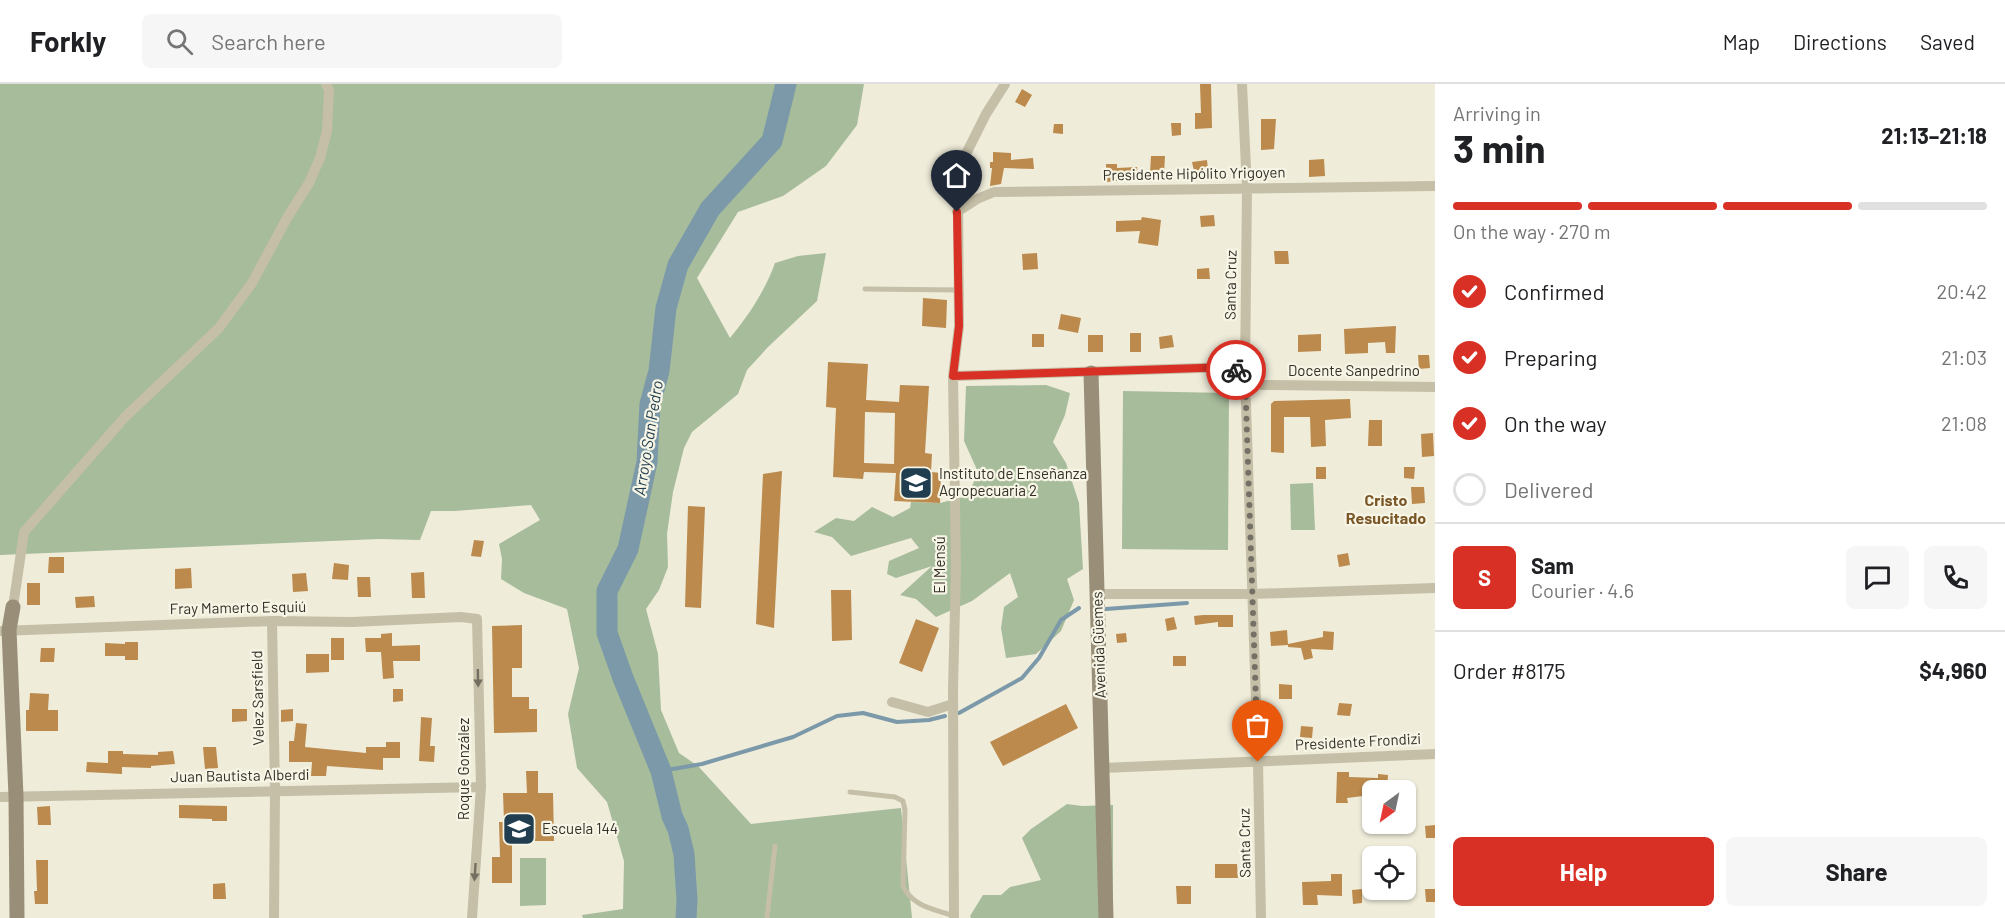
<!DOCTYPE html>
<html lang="en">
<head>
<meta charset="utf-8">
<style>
  body { margin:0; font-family:Barlow,sans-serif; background:#f6f6f6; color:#202124; height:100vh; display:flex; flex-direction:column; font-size:22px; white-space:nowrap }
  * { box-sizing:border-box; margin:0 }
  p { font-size:20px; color:#757577 }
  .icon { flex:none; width:33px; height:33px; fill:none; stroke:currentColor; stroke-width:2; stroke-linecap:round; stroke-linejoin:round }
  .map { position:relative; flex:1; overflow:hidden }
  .sheet { display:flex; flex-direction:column; background:#fff; width:570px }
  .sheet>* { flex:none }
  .needle { width:39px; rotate:213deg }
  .fabs { position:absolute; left:1362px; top:696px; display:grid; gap:12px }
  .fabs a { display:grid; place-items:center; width:54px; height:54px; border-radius:9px; background:#fff; box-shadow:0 2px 4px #0004; font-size:30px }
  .pin { position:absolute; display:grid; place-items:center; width:51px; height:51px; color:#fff; margin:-62px -26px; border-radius:50% 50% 50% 0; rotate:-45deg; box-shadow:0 0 6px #0007 }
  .pin .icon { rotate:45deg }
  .courier { position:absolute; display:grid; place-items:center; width:60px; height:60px; margin:-30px; border:4px solid #d93025; border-radius:50%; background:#fff; color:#222; box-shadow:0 2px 8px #0007 }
  .summary em { font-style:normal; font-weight:700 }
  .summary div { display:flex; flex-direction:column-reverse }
  .summary { display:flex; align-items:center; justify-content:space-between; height:102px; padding:0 18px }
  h1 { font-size:39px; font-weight:700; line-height:45px }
  .bar { display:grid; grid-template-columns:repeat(4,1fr); gap:9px 6px; align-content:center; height:72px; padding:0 18px }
  .bar i { height:8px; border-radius:4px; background:#e0e0e0 }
  .bar .on { background:#d93025 }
  .bar p { grid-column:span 4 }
  .line { display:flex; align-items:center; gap:15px; padding:0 18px; border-top:2px solid #e0e0e0 }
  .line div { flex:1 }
  .round { display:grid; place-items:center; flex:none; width:63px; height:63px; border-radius:9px; background:#f6f6f6 }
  ol { padding:0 18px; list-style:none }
  li { display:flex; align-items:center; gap:18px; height:66px }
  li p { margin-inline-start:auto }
  li .icon { padding:6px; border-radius:50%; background:#d93025; color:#fff; stroke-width:4 }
  li:last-child { color:#757577 }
  li i { width:33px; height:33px; border:3px solid #e0e0e0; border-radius:50% }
  .primary-button { display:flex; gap:12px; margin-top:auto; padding:12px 18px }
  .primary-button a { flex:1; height:69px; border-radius:9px; background:#d93025; color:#fff; font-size:24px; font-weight:700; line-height:69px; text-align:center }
  .primary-button a+a { background:#f6f6f6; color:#202124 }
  header { display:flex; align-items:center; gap:36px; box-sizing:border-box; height:84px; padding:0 30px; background:#fff; border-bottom:2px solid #e0e0e0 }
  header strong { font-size:28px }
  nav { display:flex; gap:33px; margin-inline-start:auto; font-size:21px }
  .search { width:420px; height:54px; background:#f6f6f6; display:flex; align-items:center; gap:15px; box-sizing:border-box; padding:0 21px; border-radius:9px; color:#757577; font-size:22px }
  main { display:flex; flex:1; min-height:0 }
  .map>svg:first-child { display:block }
  .green { fill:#a7bc9b }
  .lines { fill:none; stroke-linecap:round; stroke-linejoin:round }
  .stream { stroke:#7b99a9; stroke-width:4 }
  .river { stroke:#7b99a9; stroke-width:21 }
  .building { fill:#bb8a4c; fill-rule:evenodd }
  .service { stroke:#c5bfa7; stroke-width:5 }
  .minor { stroke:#c5bfa7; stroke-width:10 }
  .secondary { stroke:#998f79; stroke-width:15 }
  .oneway { fill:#756f61 }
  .done { stroke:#757066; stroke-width:6; stroke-dasharray:0 10.8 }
  .route { stroke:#d93025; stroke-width:8 }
  .labels { text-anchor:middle; stroke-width:4.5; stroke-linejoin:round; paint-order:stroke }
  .street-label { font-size:15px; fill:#332e27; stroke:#f7f5e5 }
  .poi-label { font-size:15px; fill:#332e27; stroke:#f7f5e5; text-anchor:start }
  .water-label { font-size:16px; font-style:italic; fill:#203e50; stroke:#f7f5e5 }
  .neighbourhood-label { font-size:16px; font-weight:bold; fill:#7a5627; stroke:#f7f5e5 }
</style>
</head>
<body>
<header>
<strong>Forkly</strong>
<div class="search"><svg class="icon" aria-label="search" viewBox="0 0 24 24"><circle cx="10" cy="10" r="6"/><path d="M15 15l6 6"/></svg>Search here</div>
<nav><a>Map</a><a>Directions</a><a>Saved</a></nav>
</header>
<main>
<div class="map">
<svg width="1435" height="834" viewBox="0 0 1435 834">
  <rect width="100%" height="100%" fill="#efecda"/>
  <path class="green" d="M0,0H864L857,41L826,82L783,112L738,128L697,194L730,254C749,231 765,207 775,179L798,172L826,169L817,217L768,263L747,286L738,310L692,348L684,364L673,408L667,450L668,483L659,506L646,525L658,570L661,626L679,669L698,682L751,740L901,724L912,834H583L582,831L623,825L624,777L607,718L577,684L568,630L579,584L567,525L524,509L501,495L502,475L499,460L540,436L531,421L455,427H431L420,456L379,455L0,471Z
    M1046,301L1070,309L1065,331L1053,358L1066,379L1079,419L1083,485L1067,495L1074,516L1061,547L1036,570L1006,574L1001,544L1004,523L1018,513L1010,489L972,517L936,533L916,515L900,511L932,482L896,494L887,490L889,477L919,464L911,454L851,472L832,453L814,448L836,434L854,437L872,423L893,433L910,424L911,418L940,419L968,412L978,388L964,357L966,302Z
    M1123,307L1229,309L1228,466L1122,465Z
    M1313,399L1315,446H1291L1290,400Z
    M1067,720L1082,722L1113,721V834H971L970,832L983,811H1001L1010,803L1041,796L1022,754L1031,745Z
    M520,774H546V821L520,822Z"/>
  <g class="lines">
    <path class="stream" d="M1106,525L1187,519
      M959,629L1022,594L1039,574L1061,536L1079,524
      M661,687L702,680L793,653L837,632L863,629L897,638L929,636L945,632"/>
    <path class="river" d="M686,834L687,816L684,770L678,745L672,732L661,687L623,594L607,549V507L628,465L647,378L650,320L659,287L666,224L678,181L710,125L772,57L786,0"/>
  </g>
  <path class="building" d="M1200,0H1211L1212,44L1195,45V29H1201Z
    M1022,5L1032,11L1025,23L1015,18Z
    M1261,35H1276L1274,65L1261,66Z
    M1171,39H1181V51L1172,52Z
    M1054,40H1063V50L1053,49Z
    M993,68L1011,69V76L1033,74L1034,85L1004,84L1001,100L990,102L992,84H990V78H993Z
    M1151,72H1165L1164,90L1150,89Z
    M1324,75L1325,92L1309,93V76Z
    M1207,76L1208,85L1194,87L1192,78Z
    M1106,80H1117V84L1137,83L1138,95L1106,98Z
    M1214,131L1215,142L1201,143L1200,132Z
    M1142,133L1161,136L1158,162L1138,159L1140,147L1116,148V137L1141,136Z
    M1274,167H1288L1289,180H1275Z
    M1037,169L1038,185L1023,186L1022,170Z
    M1209,184L1210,195H1197V185Z
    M923,214L947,216L946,244L922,242Z
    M1061,230L1081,234L1078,249L1058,245Z
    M1396,242L1395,269H1386L1385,258L1368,259V269L1345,270L1344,245Z
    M1130,249H1141V268H1130Z
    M1032,250H1044V263H1032Z
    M1321,250V267L1298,268V251Z
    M1088,251H1103V268H1088Z
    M1172,251L1174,263L1160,265L1159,253Z
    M1418,271H1429L1430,284L1419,285Z
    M828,278L868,280L866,316L899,318L900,301L929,302L925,369L932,370L931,388L941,389L940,419L894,417L896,389L864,388L863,395L833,393L836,324L826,323ZM865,328L895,329L894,380L864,379Z
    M1350,315L1351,334L1325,336L1326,362L1311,363L1310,333H1284V369L1271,368V320L1274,317Z
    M1369,336H1382V362H1368Z
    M1433,349L1434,372L1422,373L1421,350Z
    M1316,383H1326V395H1316Z
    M1404,383H1415L1414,395L1404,394Z
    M782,387L774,544L756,540L763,390Z
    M1411,403H1424L1425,419L1412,420Z
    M688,422L705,423L701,524L685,523Z
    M474,456L484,457L481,473L471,472Z
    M1348,469L1350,481L1339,483L1337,471Z
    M49,473H64V489H48Z
    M334,479L349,481L348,496L332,495Z
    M191,484L192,504L175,505V485Z
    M424,488L425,514H412L411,489Z
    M306,489L308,507L293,508L292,490Z
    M357,493H370L371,513H358Z
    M27,499H40V521H27Z
    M831,506H851L852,556L832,557Z
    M94,512L95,523L76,524L75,513Z
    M1203,531H1233V543H1218V538L1195,541L1194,532Z
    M1174,533L1177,545L1167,547L1165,535Z
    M916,535L939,544L922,588L899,579Z
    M522,541V584H512V613H529V625H537V648L494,649L492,542Z
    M1287,546L1288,560L1323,553V547L1334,548L1333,566L1311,565L1313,574L1304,576L1301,564L1288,563V561L1271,562L1270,548Z
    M392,549V562L420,561V577H393L394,594L383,595L381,568H366L365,554H381V550Z
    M1126,549L1127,558L1117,559L1116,550Z
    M331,554H344V576H331Z
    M125,558H138V576H125V572H105V559L125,560Z
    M41,564H55L54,578H40Z
    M306,570H329V588L306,589Z
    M1173,572H1186V582H1173Z
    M1279,600L1292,601V615H1279Z
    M393,605H403V617L393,618Z
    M30,609L49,610L48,626H58V647H26V626H29Z
    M1339,619L1352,620L1350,632L1337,631Z
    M1066,620L1078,644L1003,682L990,658Z
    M232,625H247V637L232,638Z
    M293,625V637L281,638V626Z
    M421,633L432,634L430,662H435L434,678L419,677Z
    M296,639L307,640L305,663L366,669V663H386V658H400V674H383V686L327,682L326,692H311L312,678H289V657H294Z
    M1301,642L1313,643L1312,654L1300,653Z
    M203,663H216L218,684L205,685Z
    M108,667H123V670L158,671V668L173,667L175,680L151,682V684L122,683V690L86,688L87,678L108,679Z
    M526,687H538V709H553L554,757H512V799H492V773H500L499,738H504L503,709H527Z
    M1337,688H1349V693L1378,694V690L1388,691L1387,706H1362L1363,712L1347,714L1348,719H1336Z
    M179,721L227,722V737H212V735L179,734Z
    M50,722L51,741H38L37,723Z
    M1435,741V754H1426L1425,742Z
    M36,776H48V820H35L34,807H37Z
    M1215,780H1237L1238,794H1215Z
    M1331,790H1342V812L1317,811L1318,821H1303L1302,798L1331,797Z
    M225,799L226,815H213V800Z
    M1176,802H1191V820H1177Z
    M1362,805V819L1353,820L1352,806Z
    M1425,805H1435V818H1426Z"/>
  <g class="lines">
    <path class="service" d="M865,205L959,206
      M850,708L895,713L903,717L905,726L903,802C913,823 934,825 954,832
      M767,834L775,762"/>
    <path class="minor" d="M1242,0L1247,104L1245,291L1258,678L1261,834
      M957,128L977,115L994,108L1435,102
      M953,292L1231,283L1262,301L1435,303
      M1098,510H1252L1435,504
      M13,523L24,448L125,333L219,244L252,199L287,134L309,99L320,74L327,47L329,6L326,0
      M272,537L275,706L274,834
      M0,547L272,537L352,538L461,533L477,535L481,703L472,834
      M892,618L928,628L953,620
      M1103,684L1435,670
      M0,713L481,703
      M954,834L953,605L956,484L953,292L959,242L958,105L966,70L986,30L1005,0"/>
    <path class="secondary" d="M1091,289L1106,834
      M13,523L9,546L16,712L17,834"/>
  </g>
  <defs><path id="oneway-solid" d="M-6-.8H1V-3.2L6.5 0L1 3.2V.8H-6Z" transform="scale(1.5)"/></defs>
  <g class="oneway">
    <use href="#oneway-solid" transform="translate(478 594) rotate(89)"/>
    <use href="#oneway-solid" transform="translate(475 788) rotate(94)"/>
  </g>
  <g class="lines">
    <path class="done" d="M1236,286L1245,291L1258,678"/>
    <path class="route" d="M957,128L959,242L953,292L1231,283L1236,286"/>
  </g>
  <defs>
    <symbol id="school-square" viewBox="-11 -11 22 22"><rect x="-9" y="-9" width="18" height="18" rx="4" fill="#203e50" stroke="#f7f5e5"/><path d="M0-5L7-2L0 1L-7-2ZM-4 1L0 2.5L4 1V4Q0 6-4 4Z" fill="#fff"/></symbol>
  </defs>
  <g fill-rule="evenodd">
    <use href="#school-square" x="897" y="380" width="38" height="38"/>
    <use href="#school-square" x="500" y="726" width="38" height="38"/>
  </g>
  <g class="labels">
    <g class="street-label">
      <text transform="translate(1194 90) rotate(-1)" y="5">Presidente Hipólito Yrigoyen</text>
      <text transform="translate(1231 201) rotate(-89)" y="5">Santa Cruz</text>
      <text x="1354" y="292">Docente Sanpedrino</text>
      <text transform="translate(940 481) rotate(-90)" y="5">El Mensú</text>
      <text transform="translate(238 524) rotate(-1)" y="5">Fray Mamerto Esquiú</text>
      <text transform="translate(1099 561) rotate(-92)" y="5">Avenida Güemes</text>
      <text transform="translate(258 614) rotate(-91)" y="5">Velez Sarsfield</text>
      <text transform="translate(1358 658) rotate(-3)" y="5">Presidente Frondizi</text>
      <text transform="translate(464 685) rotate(-90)" y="5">Roque González</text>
      <text transform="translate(240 692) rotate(-1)" y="5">Juan Bautista Alberdi</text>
      <text transform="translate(1245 759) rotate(-91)" y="5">Santa Cruz</text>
    </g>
    <g class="poi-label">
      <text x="939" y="395">Instituto de Enseñanza<tspan x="939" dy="17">Agropecuaria 2</tspan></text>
      <text x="542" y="750">Escuela 144</text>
    </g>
    <g class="water-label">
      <text transform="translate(648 354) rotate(-81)" y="6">Arroyo San Pedro</text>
    </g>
    <g class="neighbourhood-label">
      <text x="1386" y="422">Cristo<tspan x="1386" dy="18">Resucitado</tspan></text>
    </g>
  </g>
</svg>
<div class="fabs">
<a><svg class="needle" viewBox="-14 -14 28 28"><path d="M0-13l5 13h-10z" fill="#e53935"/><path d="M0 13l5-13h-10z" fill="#757577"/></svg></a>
<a><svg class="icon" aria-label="locate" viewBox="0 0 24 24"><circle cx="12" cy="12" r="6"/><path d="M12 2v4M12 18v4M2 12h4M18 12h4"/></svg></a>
</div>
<div class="pin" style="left:1258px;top:678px;background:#ea580c"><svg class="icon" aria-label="bag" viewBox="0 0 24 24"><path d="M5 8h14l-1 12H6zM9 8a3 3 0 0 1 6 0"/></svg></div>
<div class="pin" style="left:957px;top:128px;background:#1f2937"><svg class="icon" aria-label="home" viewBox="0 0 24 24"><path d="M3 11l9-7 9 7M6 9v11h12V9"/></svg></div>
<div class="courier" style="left:1236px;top:286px"><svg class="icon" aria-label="bike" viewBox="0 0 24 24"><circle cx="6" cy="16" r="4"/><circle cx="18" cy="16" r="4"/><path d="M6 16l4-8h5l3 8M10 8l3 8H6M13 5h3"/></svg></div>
</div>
<section class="sheet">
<div class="summary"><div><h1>3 min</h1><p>Arriving in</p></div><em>21:13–21:18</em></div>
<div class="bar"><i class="on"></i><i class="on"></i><i class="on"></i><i></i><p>On the way · 270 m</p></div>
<ol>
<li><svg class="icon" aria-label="check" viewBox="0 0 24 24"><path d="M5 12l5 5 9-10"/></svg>Confirmed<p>20:42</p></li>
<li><svg class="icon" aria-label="check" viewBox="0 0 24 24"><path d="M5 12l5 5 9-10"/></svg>Preparing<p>21:03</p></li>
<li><svg class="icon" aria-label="check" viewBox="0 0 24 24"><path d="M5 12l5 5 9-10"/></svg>On the way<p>21:08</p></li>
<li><i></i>Delivered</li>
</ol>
<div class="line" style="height:108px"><b class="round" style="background:#d93025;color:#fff">S</b><div><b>Sam</b><p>Courier · 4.6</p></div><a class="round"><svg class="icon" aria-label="chat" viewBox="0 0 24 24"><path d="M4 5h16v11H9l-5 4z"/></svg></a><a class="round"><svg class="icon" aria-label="phone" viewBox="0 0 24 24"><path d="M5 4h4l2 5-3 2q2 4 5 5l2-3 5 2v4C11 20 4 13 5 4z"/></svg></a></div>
<div class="line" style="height:78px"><div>Order #8175</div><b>$4,960</b></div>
<div class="primary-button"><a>Help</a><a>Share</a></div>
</section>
</main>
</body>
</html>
